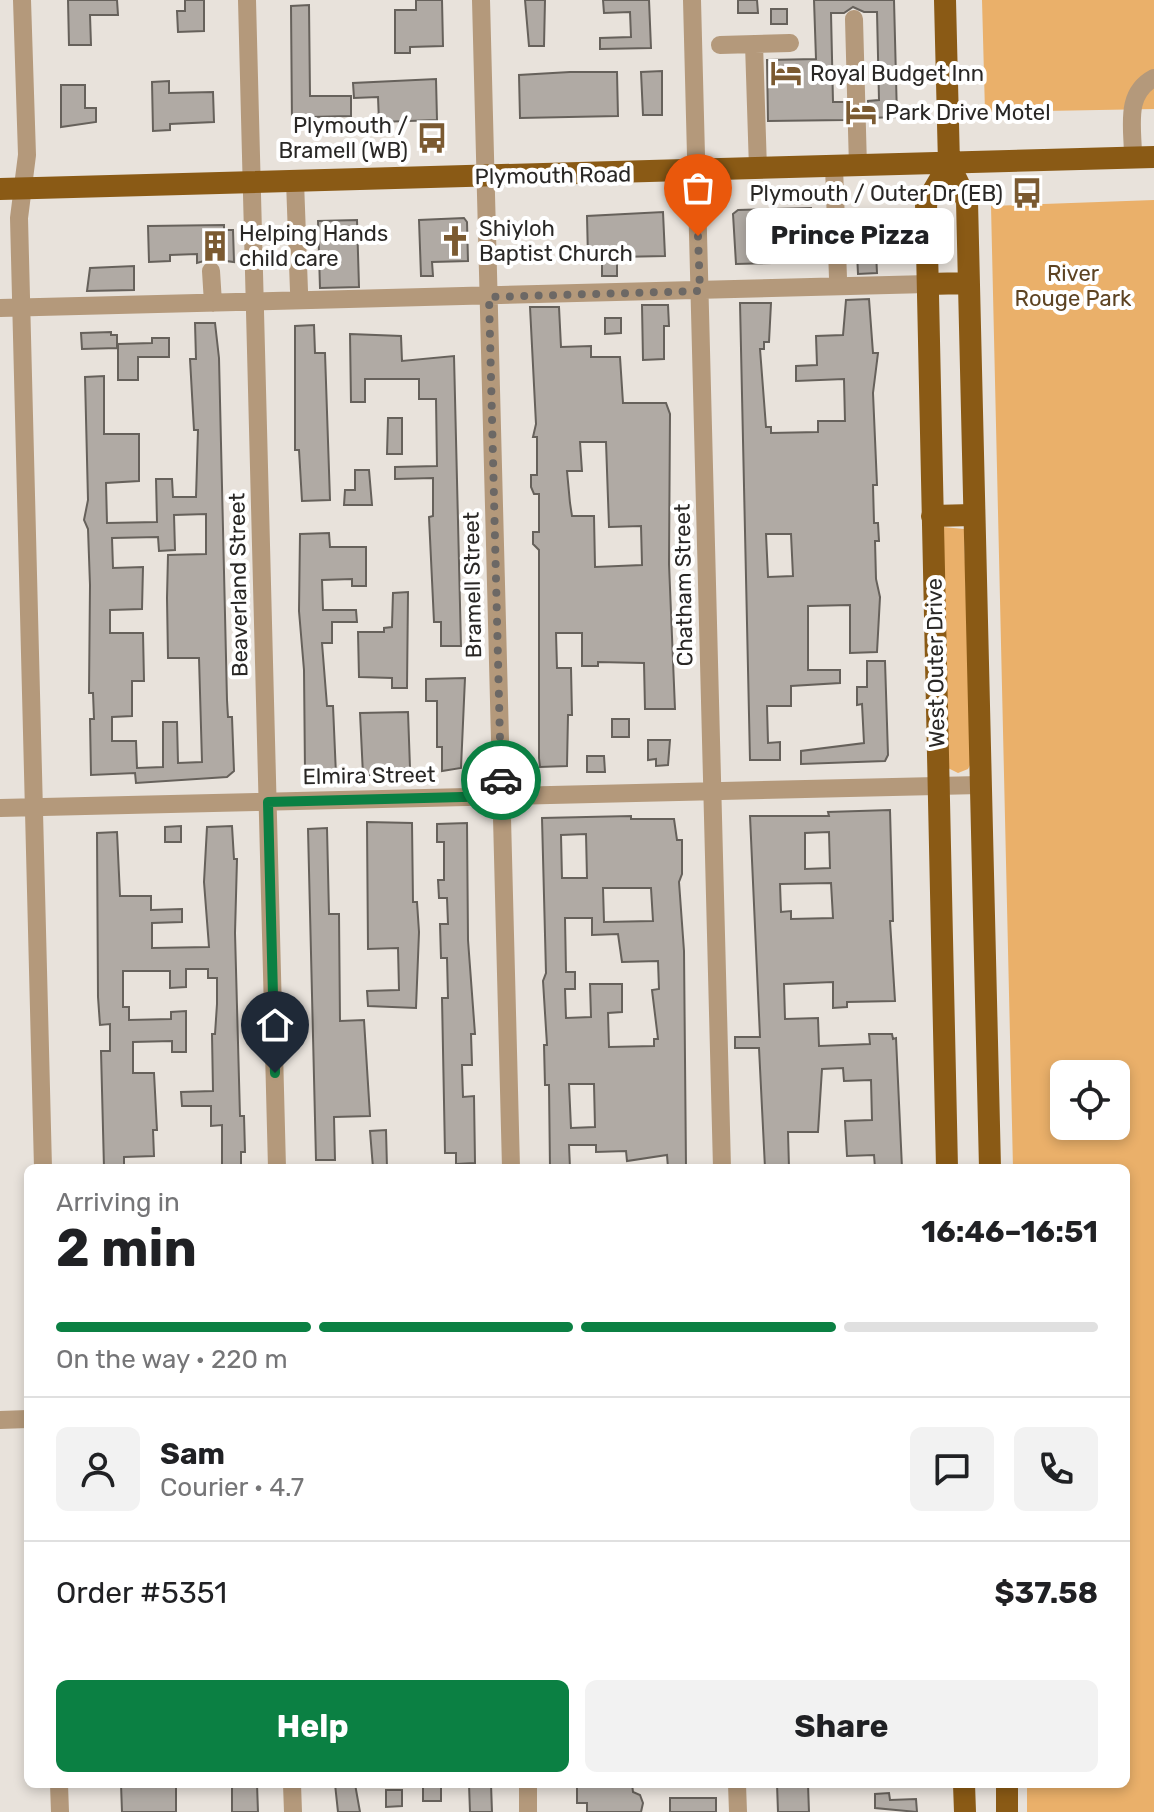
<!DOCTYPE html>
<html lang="en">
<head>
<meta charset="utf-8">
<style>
  body { margin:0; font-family:Rubik,sans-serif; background:#f2f2f2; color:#202124; height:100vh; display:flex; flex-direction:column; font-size:30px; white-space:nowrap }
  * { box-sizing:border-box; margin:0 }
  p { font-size:26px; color:#757577 }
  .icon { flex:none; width:44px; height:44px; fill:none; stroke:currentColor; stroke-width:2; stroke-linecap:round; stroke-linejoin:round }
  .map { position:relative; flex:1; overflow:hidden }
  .drawer { position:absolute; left:24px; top:1164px; width:1106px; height:624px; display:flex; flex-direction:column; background:#fff; border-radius:12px; box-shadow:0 4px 12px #0003 }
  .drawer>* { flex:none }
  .buttons { position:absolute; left:1050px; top:1060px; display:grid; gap:16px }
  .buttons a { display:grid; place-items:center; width:80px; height:80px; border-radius:12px; background:#fff; box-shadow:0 4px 12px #0003; font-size:40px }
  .pin { position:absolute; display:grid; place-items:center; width:68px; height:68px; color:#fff; margin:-82px -34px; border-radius:50% 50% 50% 0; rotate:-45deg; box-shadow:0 0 8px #0007 }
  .pin .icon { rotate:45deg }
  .courier { position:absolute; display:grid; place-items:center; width:80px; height:80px; margin:-40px; border:6px solid #0b8043; border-radius:50%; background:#fff; color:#222; box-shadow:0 2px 10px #0007 }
  .bubble { position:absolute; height:56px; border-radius:12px; background:#fff; box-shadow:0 4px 12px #0003; font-size:26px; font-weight:700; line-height:56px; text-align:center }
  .headline em { font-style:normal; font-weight:700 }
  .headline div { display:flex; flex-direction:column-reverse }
  .headline { display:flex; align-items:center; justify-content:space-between; height:136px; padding:0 32px }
  h1 { font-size:52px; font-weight:700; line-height:60px }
  .bar { display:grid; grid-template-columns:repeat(4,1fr); gap:12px 8px; align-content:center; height:96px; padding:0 32px }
  .bar i { height:10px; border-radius:6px; background:#e0e0e0 }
  .bar .on { background:#0b8043 }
  .bar p { grid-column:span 4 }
  .line { display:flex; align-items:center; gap:20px; padding:0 32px; border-top:2px solid #e0e0e0 }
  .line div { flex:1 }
  .round { display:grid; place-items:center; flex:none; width:84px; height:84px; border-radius:12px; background:#f2f2f2 }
  .action { display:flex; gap:16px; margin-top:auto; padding:16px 32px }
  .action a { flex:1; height:92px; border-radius:12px; background:#0b8043; color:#fff; font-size:32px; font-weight:700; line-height:92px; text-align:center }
  .action a+a { background:#f2f2f2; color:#202124 }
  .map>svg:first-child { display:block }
  .green { fill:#eab06a; fill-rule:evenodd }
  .building { fill:#b0aaa4; stroke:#66615b; stroke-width:2; fill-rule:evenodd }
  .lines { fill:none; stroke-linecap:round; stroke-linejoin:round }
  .minor { stroke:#b4997b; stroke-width:18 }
  .major { stroke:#8a5a15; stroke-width:22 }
  .done { stroke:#6c6865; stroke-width:8; stroke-dasharray:0 14.4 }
  .route { stroke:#0b8043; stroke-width:10 }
  .labels { text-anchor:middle; stroke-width:8; stroke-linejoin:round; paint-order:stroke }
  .poi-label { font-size:22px; fill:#292725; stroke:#fff; text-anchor:start }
  .street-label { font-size:22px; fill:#292725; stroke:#fff }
  .park-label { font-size:22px; fill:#5d4322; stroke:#fff }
</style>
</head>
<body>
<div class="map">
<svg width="1154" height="1812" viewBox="0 0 1154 1812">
  <rect width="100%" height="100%" fill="#e8e2db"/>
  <path class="green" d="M982,0H1154V109L985,112Z
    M1154,200V1812H1027V1784H1126V1168H1013L991,206ZM1064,1074H1116V1126H1064Z
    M943,527L964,529L971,763L968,769L958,773L948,768Z"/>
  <path class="building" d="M68,0H117L118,15H90L91,45H69Z
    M185,0H204V31L178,32L177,11H185Z
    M416,0H442L443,46L410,47V53H395V10H416Z
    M525,0H545L544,46H529Z
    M603,0H649L651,48L600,49V38L631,37L630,12L604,13Z
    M738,0H757L758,13H738Z
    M814,0H894L897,117L869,118L868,101L879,100L877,12H864L853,7L844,13H831L833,102H844L845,120L768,121L767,60L816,59Z
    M309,5L310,96H351V116L311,117V124L292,125L291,6Z
    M771,9H787V24H771Z
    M662,71V115H643L641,72Z
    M570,72H617L618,116L520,118L519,75Z
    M436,79L437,120L379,122L378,97L354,98L353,83Z
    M169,81V93L213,92L214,122L170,124V130L153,131L152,82Z
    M61,85H85V108H96V122L61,127Z
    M811,208L813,262L736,264L733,214L738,210Z
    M855,210H874L877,273L858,274Z
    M663,212L665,256L617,257V276H602V258H588L587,216Z
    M464,218L467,222L468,261L432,262L433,276H421L419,220Z
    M357,220L359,287L320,288L318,221Z
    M224,225V230H233L234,262L211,259L197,263V254L170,255V261L149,262L148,226Z
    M134,266V290L87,291L90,268Z
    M869,299L873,353H878L873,393L877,485H873L874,523H878L879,541H875L876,579L880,597L877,652L850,653V605L808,606V670H840V683L791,686V706H767L768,743L780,742V760H750L740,303H771L769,342H764V349H760L766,427H771V433L818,432V421H845L844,379L796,381V366L817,365L816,336L843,335L846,300ZM766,534H791L793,576L768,577Z
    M642,305H668L669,326H664V359L643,360Z
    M530,307H559L561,347L591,346V357H620L623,403H666L670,414L669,564L675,709H645L644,663L598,662V666H582V633H556L557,668H571L572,715H568L567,766L540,767L539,758V550L533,544V532H539V494H534L531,487V475H537V437H533L536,424ZM580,442H606L609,527L641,526L642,565L595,567L594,516H572L570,503L567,471H582Z
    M605,318H621V333L605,334Z
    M195,323H215L219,358L227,700L228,717H232L234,771L227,777L136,783L135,773L91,775L90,719H94L93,693H89L90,585L88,529L84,520L88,500L85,377L104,376V434H139V481L106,483L107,523L157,522L156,479H172L173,497H196L198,430H194L190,359H196ZM206,514V554L168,555L167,598L168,658H199L202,762L178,763L177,722H163V767L137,768L136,741H112V717L132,716V681H144L143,633H110V610L142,609L143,567L113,568L112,538L158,537L159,551L175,550L174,515Z
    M314,325L315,353H325L330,500L302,501L299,450H295V326Z
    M111,332V335H117V348L82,349L81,333Z
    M350,334L401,336L402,361L454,356L461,646H441V622H434L429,517L433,516V478L395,479V467L437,466L436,399H419V379H365V402H351Z
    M152,338H169V357H138V380H118V344L152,343Z
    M388,418H402V454H387Z
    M355,470H369L372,505H344L345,490H355Z
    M329,533L330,547H366V586H352V579L322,580L323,610H356L357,622H332V643H322L327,706H333L336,775L309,776L305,771L304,670L299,611L300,534Z
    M408,592L407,688H392V678L359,677L358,632H384V628L392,627L393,593Z
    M867,661H885L888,755L885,761L801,764V751L864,743L862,704L857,705V687H867Z
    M465,678L461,768L442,771V747H437V701H426V679Z
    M408,712L410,768H378L379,775H363L360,713Z
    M612,719H629V737H612Z
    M648,740H670L668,765L656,766V759L648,760Z
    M587,756H604L605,772H587Z
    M890,810L893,921H890L895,1001L847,1002V1007L833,1008V982L784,984L785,1019L818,1018L819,1046L870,1044L869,1034H892L893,1039L896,1038L902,1168H875L874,1155L847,1156L845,1121L872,1120L871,1080L844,1081L843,1068L822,1069L818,1132H788L789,1168H765L759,1048H735V1037H760L750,816H829L828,812ZM829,832L830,868L805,869V833ZM780,884L831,883L833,918L791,919V911L781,912Z
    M631,816V819H674L677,840H682V874L679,882L684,951L686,1168H668L667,1155L627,1161L626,1151L596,1152V1145H569L570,1168H550L549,1085H545L544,1045H547L543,981L546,973L542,818ZM586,834L587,878H562L561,835ZM603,888H651L653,921L604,922ZM565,918H592V935L618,934L622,962L658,961L659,989L652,990L658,1039H654V1046L609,1047L608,1013L622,1012V984H590L591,1017L566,1018L565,989H575V972H566ZM569,1084H594L595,1127L571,1128Z
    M367,822L412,823L413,902H417L419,932L416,1008L368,1006L367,991L399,990L398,948L368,949Z
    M467,823L468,940L475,1034H471L472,1065H462L463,1097L474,1096L475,1163L456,1164V1153H445L442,998H448L447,958H441L440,924H448L447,898H439L438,880H444V842H437V824Z
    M181,826V842H165V827Z
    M232,826L234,859H237L235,933L240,1116H244L245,1152H241V1166H222V1125L211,1126V1106H182L181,1092L213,1091L212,1034H215L217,1004V978H208V969H186V987L170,988V971H123V1007H129V1020L171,1019V1012L186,1011V1052H172V1041L133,1042V1073H154L157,1130H153L154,1156L124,1157V1168H104L101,1051H110V1024L100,1025L98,997L97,833L117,832L120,896H151V910L182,909V922L152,923V948L209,947L204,882L207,827Z
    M327,828L329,914H339L340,1021L364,1020L370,1116L334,1117L335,1160H316L308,829Z
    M386,1130L387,1168H373L370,1131Z
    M121,1784H176V1812H122Z
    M232,1784H257L258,1812H232Z
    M335,1784H355L360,1812H338Z
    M469,1784H491L492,1812H470Z
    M577,1784H632L633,1792L640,1795L643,1803L641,1812H587V1803H577Z
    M777,1784H808L809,1812H778Z
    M423,1786H441V1801H423Z
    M386,1790H402V1806L386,1807Z
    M889,1793L890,1800L916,1799L917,1812L875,1808V1794Z
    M670,1798H716V1812H670Z"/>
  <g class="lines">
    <path class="minor" d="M22,0L27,155L19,218L43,1168
      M247,0L277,1168
      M481,0L511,1168
      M692,0L722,1168
      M854,19L858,167
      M754,44L758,169
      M720,45L790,43
      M1133,157C1133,127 1124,94 1154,78
      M834,167L838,278
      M295,181L299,291
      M211,271L213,303
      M0,308L928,284
      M0,808L980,785
      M0,1420L28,1419
      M59,1784L60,1812
      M292,1784L293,1812
      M528,1784V1812
      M737,1784L738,1812"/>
    <path class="major" d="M945,0L949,164L967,201L990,1168
      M0,189L1154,157
      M928,284L968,283
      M932,516L973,515
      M947,1168L926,203L949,164
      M964,1784L965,1812
      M1007,1784V1812"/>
  </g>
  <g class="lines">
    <path class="done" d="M501,780L489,297L700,291L698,236"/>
    <path class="route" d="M275,1073L268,802L501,796V780"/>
  </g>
  <defs>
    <symbol id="hotel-bare" viewBox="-9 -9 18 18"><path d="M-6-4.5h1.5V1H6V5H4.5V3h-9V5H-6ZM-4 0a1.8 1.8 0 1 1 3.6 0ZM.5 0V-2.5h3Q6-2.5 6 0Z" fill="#7b5a31" stroke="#fff" stroke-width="2.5" paint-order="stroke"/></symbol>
    <symbol id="bus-bare" viewBox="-9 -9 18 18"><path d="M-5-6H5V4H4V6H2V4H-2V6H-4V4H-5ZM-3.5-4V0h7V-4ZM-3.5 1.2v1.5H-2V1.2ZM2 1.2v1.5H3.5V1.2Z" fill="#7b5a31" stroke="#fff" stroke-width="2.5" paint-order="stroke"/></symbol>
    <symbol id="church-bare" viewBox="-9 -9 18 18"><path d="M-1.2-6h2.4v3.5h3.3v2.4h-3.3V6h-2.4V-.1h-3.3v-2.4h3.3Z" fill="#7b5a31" stroke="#fff" stroke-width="2.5" paint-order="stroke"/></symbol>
    <symbol id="building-bare" viewBox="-9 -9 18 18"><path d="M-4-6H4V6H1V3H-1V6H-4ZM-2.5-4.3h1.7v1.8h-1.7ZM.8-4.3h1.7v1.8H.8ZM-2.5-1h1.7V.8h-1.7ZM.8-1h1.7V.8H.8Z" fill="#7b5a31" stroke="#fff" stroke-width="2.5" paint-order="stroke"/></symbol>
  </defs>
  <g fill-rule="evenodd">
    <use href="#hotel-bare" x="764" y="51" width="44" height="44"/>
    <use href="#hotel-bare" x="839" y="90" width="44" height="44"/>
    <use href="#bus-bare" x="410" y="116" width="44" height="44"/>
    <use href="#bus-bare" x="1005" y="171" width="44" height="44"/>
    <use href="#church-bare" x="433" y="219" width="44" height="44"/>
    <use href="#building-bare" x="193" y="224" width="44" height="44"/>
  </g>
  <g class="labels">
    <g class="poi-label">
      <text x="810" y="81">Royal Budget Inn</text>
      <text x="885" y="120">Park Drive Motel</text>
      <text x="408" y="133" text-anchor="end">Plymouth /<tspan x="408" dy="25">Bramell (WB)</tspan></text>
      <text x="1003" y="201" text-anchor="end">Plymouth / Outer Dr (EB)</text>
      <text x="479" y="236">Shiyloh<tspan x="479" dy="25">Baptist Church</tspan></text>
      <text x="239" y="241">Helping Hands<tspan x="239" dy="25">child care</tspan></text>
    </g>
    <g class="street-label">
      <text transform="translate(553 175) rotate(-1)" y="8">Plymouth Road</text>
      <text transform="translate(238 585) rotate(-91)" y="8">Beaverland Street</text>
      <text transform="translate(472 585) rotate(-91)" y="8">Bramell Street</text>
      <text transform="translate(683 585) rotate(-91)" y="8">Chatham Street</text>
      <text transform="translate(935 663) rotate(-91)" y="8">West Outer Drive</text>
      <text transform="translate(369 775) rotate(-1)" y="8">Elmira Street</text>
    </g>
    <g class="park-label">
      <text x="1073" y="281">River<tspan x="1073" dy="25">Rouge Park</tspan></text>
    </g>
  </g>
</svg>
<div class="buttons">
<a><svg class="icon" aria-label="locate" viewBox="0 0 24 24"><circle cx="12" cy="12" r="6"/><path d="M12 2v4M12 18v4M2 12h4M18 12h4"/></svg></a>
</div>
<div class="pin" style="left:698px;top:236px;background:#ea580c"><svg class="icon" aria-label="bag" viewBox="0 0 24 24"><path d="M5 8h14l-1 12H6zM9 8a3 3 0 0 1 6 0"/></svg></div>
<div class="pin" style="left:275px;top:1073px;background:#1f2937"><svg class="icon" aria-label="home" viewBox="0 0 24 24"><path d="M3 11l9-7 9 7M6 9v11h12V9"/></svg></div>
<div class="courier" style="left:501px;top:780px"><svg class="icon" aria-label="car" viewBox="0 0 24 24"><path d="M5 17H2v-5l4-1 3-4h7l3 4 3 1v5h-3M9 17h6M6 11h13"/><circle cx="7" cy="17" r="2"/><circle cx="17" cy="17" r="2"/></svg></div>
<div class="bubble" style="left:746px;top:208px;width:208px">Prince Pizza</div>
<section class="drawer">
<div class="headline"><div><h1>2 min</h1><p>Arriving in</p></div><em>16:46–16:51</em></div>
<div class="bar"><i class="on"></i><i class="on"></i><i class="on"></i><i></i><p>On the way · 220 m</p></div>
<div class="line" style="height:144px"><a class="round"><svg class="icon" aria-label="person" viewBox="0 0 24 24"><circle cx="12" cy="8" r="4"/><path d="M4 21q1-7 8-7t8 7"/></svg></a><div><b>Sam</b><p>Courier · 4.7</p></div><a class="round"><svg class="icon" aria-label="chat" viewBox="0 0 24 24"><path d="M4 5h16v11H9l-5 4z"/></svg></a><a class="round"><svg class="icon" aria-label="phone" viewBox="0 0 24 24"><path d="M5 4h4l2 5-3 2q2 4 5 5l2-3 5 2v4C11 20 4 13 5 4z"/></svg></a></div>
<div class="line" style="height:104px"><div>Order #5351</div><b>$37.58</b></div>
<div class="action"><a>Help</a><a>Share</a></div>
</section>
</div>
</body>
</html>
